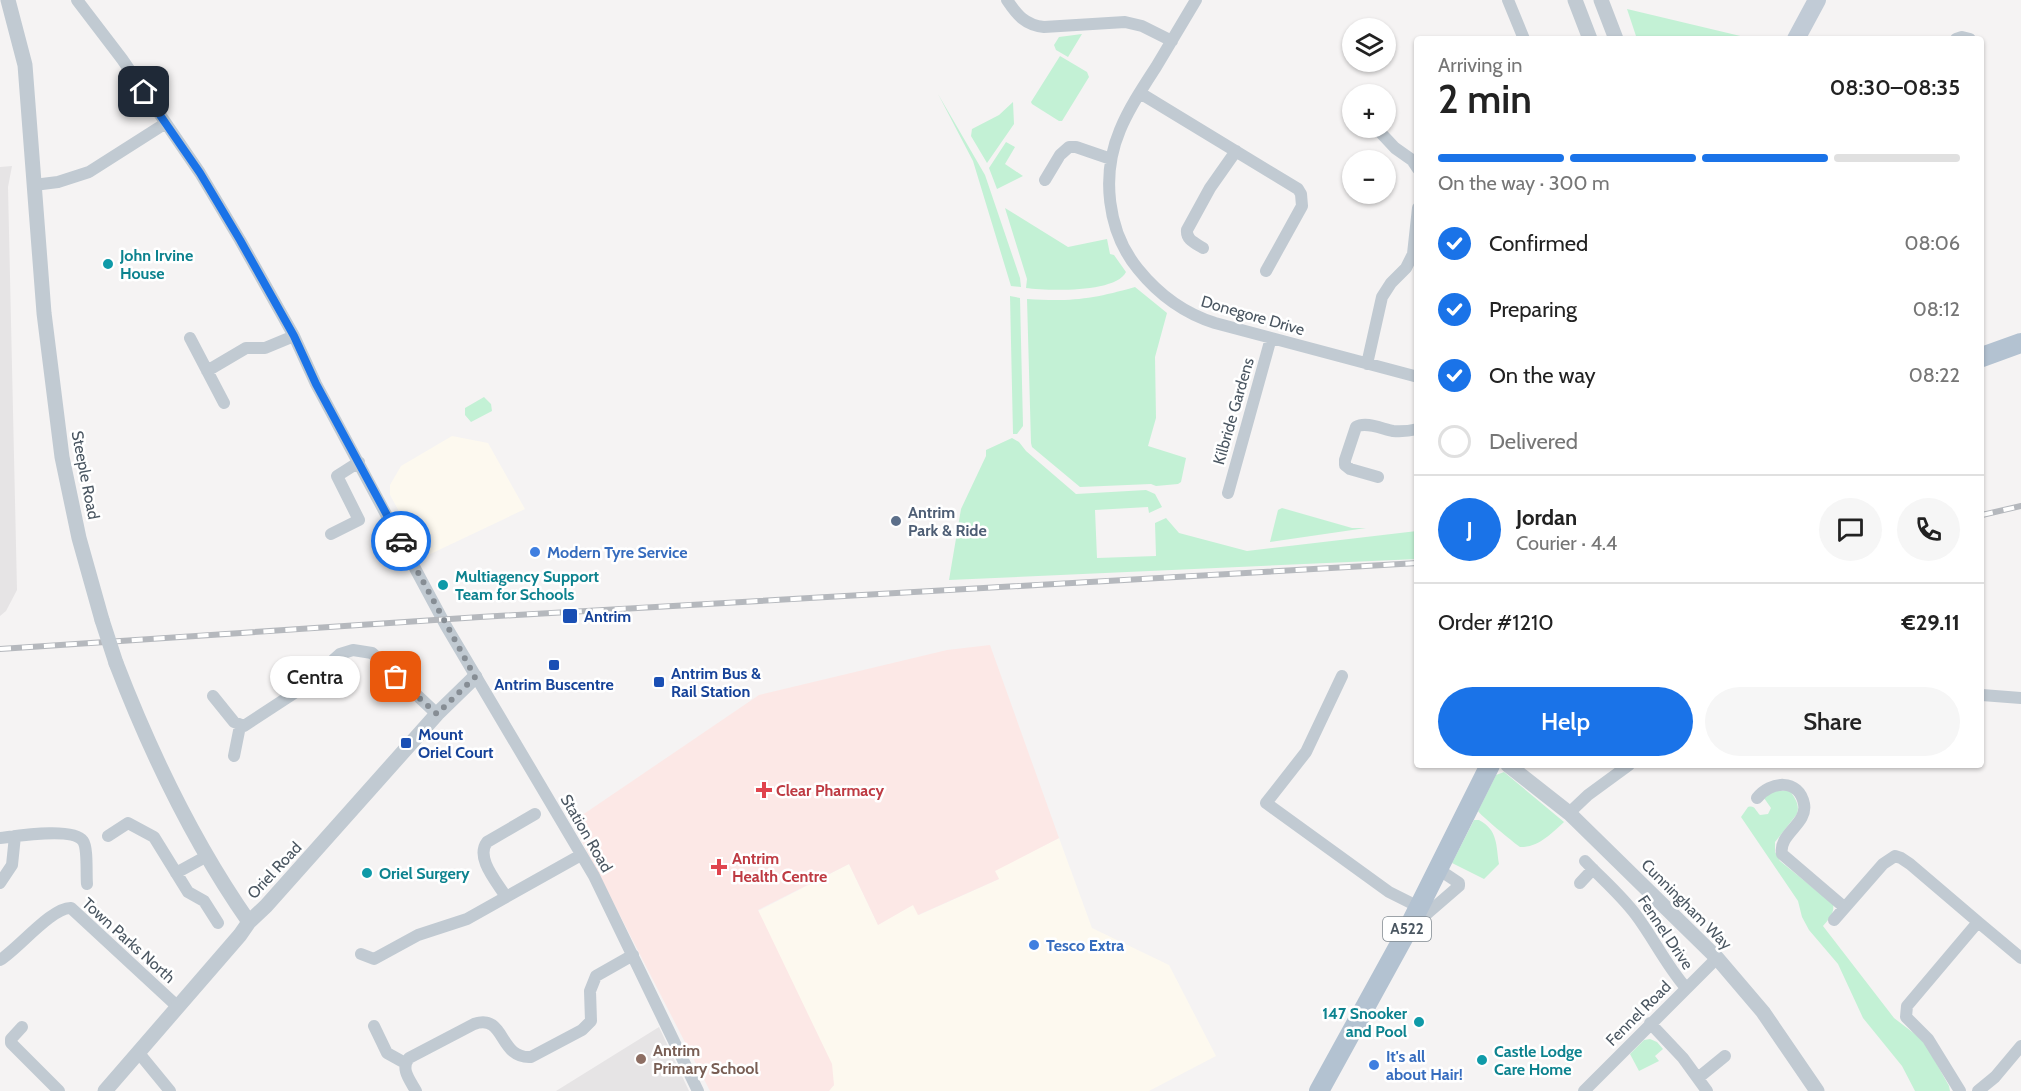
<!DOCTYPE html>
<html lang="en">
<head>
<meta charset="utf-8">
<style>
  body { margin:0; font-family:Cabin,sans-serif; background:#f6f6f6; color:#222; height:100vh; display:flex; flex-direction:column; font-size:22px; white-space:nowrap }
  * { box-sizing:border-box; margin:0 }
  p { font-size:20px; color:#767676 }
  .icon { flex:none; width:33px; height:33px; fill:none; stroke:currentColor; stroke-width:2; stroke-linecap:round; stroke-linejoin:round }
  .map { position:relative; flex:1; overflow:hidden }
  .panel { position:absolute; left:1414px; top:36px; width:570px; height:732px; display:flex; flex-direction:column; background:#fff; border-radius:6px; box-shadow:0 2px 4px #0004 }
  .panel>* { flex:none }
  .fabs { position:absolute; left:1342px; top:18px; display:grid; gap:12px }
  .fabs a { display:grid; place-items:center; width:54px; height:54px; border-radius:50%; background:#fff; box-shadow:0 2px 4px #0004; font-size:30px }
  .pin { position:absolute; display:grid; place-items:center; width:51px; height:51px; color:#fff; margin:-26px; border-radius:12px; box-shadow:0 3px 9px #0006 }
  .courier { position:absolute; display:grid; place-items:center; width:60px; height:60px; margin:-30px; border:4px solid #1a73e8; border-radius:50%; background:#fff; color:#222; box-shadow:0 2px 8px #0007 }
  .bubble { position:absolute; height:42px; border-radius:21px; background:#fff; box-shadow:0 2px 4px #0004; font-size:20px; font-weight:600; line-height:42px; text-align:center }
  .head em { font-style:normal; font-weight:600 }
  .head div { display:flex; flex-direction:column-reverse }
  .head { display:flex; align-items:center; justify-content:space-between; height:102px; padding:0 24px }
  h1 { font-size:39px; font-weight:600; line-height:45px }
  .bar { display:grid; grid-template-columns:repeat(4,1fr); gap:9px 6px; align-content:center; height:72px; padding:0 24px }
  .bar i { height:8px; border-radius:4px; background:#e0e0e0 }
  .bar .on { background:#1a73e8 }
  .bar p { grid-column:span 4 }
  .line { display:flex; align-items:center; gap:15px; padding:0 24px; border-top:2px solid #e0e0e0 }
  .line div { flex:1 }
  .round { display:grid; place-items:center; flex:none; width:63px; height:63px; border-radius:32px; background:#f6f6f6 }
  ol { padding:0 24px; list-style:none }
  li { display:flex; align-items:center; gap:18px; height:66px }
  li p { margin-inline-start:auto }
  li .icon { padding:6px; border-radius:50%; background:#1a73e8; color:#fff; stroke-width:4 }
  li:last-child { color:#767676 }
  li i { width:33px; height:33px; border:3px solid #e0e0e0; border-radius:50% }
  .button { display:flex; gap:12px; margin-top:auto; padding:12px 24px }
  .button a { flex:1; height:69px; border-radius:36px; background:#1a73e8; color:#fff; font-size:24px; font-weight:600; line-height:69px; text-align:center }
  .button a+a { background:#f6f6f6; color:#222 }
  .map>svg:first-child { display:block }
  .commercial { fill:#fdf9ef }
  .education { fill:#e6e4e5 }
  .medical { fill:#fce8e6 }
  .green { fill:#c3f1d5 }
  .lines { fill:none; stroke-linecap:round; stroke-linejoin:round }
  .minor { stroke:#c1cad2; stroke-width:12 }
  .tertiary { stroke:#c1cad2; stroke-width:15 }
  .secondary { stroke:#c1cbd6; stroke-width:18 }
  .primary { stroke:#b3c2d1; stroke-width:20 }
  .rail-casing { stroke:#b5b8bd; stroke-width:6 }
  .rail { stroke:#fff; stroke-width:4; stroke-dasharray:11; stroke-linecap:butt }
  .tertiary-bridge { stroke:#c1cad2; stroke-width:15 }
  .done { stroke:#868d94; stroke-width:6; stroke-dasharray:0 10.8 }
  .route { stroke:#1a73e8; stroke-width:8 }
  .culture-dot { fill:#0f9aa8; stroke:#fff; stroke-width:2 }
  .service-dot { fill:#5c6f8a; stroke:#fff; stroke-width:2 }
  .shop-dot { fill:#3f7fe0; stroke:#fff; stroke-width:2 }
  .transit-dot { fill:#1a4fb4; stroke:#fff; stroke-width:2 }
  .health-dot { fill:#e0444e; stroke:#fff; stroke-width:2 }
  .education-dot { fill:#8d6e63; stroke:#fff; stroke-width:2 }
  .labels { text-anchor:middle; stroke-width:5; stroke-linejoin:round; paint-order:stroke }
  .shield { fill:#fff; stroke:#808990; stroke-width:1.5 }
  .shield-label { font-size:15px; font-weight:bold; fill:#4a5661 }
  .culture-label { font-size:16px; font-weight:bold; fill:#0d838f; stroke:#fff; text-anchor:start }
  .street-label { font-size:16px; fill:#4a5661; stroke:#fff }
  .service-label { font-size:16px; font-weight:bold; fill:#4e5e75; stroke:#fff; text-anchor:start }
  .shop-label { font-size:16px; font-weight:bold; fill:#366cbe; stroke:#fff; text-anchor:start }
  .transit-label { font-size:16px; font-weight:bold; fill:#164399; stroke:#fff; text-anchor:start }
  .health-label { font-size:16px; font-weight:bold; fill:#be3a42; stroke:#fff; text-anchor:start }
  .education-label { font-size:16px; font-weight:bold; fill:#785e54; stroke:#fff; text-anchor:start }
</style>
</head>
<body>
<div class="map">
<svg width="2021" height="1091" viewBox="0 0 2021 1091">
  <rect width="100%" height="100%" fill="#f5f3f3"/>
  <path class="commercial" d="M452,436L488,443L525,509L424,557L390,495V485L401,466Z
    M1059,838L1092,928L1169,965L1216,1056L1149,1091H829L834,1085L758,911L849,864L878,925L914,904L919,915L999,879L994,871Z"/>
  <path class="education" d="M12,166L8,187L17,590L6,611L0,616V167Z
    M659,1027L689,1091H556Z"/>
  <path class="medical" d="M990,645L1059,838L995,871L999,879L918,915L913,905L878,925L849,864L758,910L832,1064L834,1085L829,1091H710L572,822L759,695L947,650Z"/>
  <path class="green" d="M1627,9L1753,39H1637Z
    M1082,34L1068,57L1056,50L1054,45L1059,37Z
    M1060,56L1087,72L1089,77L1062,121H1059L1032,104L1031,102Z
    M938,94L985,175L1020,278L1021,287L1011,286L973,161Z
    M1013,102L1014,124L987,163L971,136L972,129L999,115Z
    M1006,142L1015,147L1005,164L1023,176L997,189L989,168Z
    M1005,208L1068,247L1107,239L1110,254L1114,255L1126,272C1116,293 1047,291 1026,288L1027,279Z
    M1135,287L1167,313L1155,357L1156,418L1148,446L1186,458L1181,482L1178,484L1156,486L1151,484L1080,487L1032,447L1031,443L1027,299C1071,302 1093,299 1135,287Z
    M1010,296L1020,298L1023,426L1017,434H1013Z
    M484,397L491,404L492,411L471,422L465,415V408Z
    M1012,438L1019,442L1026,451L1076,494L1146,490L1155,494L1162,507L1149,513L1148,507L1095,510L1097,558L1156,556L1155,523L1166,518L1179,533L1247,551L1417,531V559L949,580L961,509L986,456V450Z
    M1282,508L1352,528H1366L1270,542L1278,510Z
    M1504,772L1564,822C1552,833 1538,848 1520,847C1513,842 1480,815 1478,811L1496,775Z
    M1769,790L1790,791C1795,798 1800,805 1797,814L1775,842V852L1780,861L1833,904C1835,913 1828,920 1823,926L1894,1018L1924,1041L1949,1086L1950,1091H1915L1902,1066L1863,1018L1838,964L1809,930L1802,917L1798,901L1741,817L1748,807C1755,805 1755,810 1760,815L1768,814L1771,808L1764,798Z
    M1474,820H1479C1498,830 1496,845 1499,864L1484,879L1452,863Z
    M1650,1039L1657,1042L1663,1049L1655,1056L1659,1061L1639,1071L1630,1054L1644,1040Z"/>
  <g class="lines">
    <path class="minor" d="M77,0L122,59L200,173L240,240L294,336L316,384L446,626L594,876L698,1091
      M1007,0C1017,15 1025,25 1044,27L1125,22L1142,26L1172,41
      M1196,0C1183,22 1169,45 1156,67C1143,87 1129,108 1120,130C1101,175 1107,231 1138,269C1159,295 1183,313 1215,323L1418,377
      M1508,0L1524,39
      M1956,39L1962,37L1970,39
      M1140,93L1298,189L1301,194L1302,206L1266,271
      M1380,132L1395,148L1412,160L1418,169
      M1045,180L1060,155L1069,147H1076L1111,159
      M34,185L58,182L89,172L166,123
      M1203,248C1195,243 1186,240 1187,230L1210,188L1236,151
      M190,338L224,403
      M1367,364L1382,297L1391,283L1406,268L1413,254L1418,208
      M207,371L246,348H265L294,336
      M1378,477L1350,469L1345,465V460L1356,427C1366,421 1382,429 1393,431C1402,432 1409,431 1418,429
      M1228,493L1271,338
      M331,534L359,520L337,476L359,462
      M1342,676L1306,752L1266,803L1389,892L1419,907
      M1982,695L2021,698
      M213,696L234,722L244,726L302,688L340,654L353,650L372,653L437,714
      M234,756L240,726
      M1757,798C1770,781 1799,778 1804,804C1808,824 1778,834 1782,854L1844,907
      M1569,813L1588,795L1629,765
      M108,836L128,823L154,837L188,892L204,901L218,923
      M0,838C17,836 73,827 83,841C88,848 86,874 87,884
      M1585,861C1602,879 1621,895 1636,915C1654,939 1666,965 1686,988
      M176,873L207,856
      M0,883L12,865L15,836
      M1580,883L1593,869
      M506,897C497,882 475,858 487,842L535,814
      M1834,920L1883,864L1895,856L1901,858L1910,864L1978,922
      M1415,924L1459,886V883L1438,869
      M361,954L374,959L418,935L467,919L581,855
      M0,960C18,949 52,907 71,908L178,1007
      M1650,1023L1683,1058L1707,1091
      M374,1026L387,1053L405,1063
      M22,1027L11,1039V1043L59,1091
      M138,1052L170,1091
      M1698,1078L1725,1056
      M416,1091C410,1080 400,1069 409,1058L474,1024C506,1013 498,1059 531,1057L582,1030L591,1021L590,991L596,976L633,955
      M1584,1091L1717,958
      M1960,1091L1928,1039L1906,1017L1907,1006L1978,922L2021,958
      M1978,1091L1995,1077L2021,1046"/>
    <path class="tertiary" d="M8,0L25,65L44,313L62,457L79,538L102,620
      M1575,0L1590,39
      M1601,0L1616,39
      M116,663C151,754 193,842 249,922
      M1508,765L1569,813L1717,958L1763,1012L1817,1091
      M105,1091L240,935L249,922L266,906L437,714L475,677"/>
    <path class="secondary" d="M1796,39L1817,0"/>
    <path class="primary" d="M1982,357L2021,343
      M1319,1091L1407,931L1490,765"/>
    <defs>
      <path id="rail" d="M1982,515L2021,506
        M0,649L480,617L1418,563"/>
    </defs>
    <use href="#rail" class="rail-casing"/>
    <use href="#rail" class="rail"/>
    <path class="tertiary-bridge" d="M102,620L116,663"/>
  </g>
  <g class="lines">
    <path class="done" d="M396,677L437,714L475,677L401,541"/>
    <path class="route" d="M144,92L200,173L240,240L294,336L316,384L401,541"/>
  </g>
  <g class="culture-dot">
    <circle cx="108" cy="264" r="6"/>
    <circle cx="443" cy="585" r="6"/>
    <circle cx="367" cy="873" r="6"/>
    <circle cx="1419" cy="1022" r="6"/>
    <circle cx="1482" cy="1060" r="6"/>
  </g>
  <circle class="service-dot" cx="896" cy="521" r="6"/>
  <g class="shop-dot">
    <circle cx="535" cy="552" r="6"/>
    <circle cx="1034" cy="945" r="6"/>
    <circle cx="1374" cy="1065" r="6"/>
  </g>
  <g class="transit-dot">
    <rect x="562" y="608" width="16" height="16" rx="3"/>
    <rect x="548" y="659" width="12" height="12" rx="3"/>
    <rect x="653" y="676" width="12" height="12" rx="3"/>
    <rect x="400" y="737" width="12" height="12" rx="3"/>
  </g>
  <g class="health-dot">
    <path d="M761 781h6v6h6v6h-6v6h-6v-6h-6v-6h6z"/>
    <path d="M716 858h6v6h6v6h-6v6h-6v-6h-6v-6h6z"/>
  </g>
  <circle class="education-dot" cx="641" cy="1059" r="6"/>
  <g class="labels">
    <rect class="shield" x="1383" y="917" width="48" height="24" rx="4.5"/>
    <g class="shield-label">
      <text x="1407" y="934">A522</text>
    </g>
    <g class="culture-label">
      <text x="120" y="261">John Irvine<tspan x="120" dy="18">House</tspan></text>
      <text x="455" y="582">Multiagency Support<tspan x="455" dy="18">Team for Schools</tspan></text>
      <text x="379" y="879">Oriel Surgery</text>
      <text x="1407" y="1019" text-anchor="end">147 Snooker<tspan x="1407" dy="18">and Pool</tspan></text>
      <text x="1494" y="1057">Castle Lodge<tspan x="1494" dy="18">Care Home</tspan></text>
    </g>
    <g class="street-label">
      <text transform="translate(1253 315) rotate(16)" y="6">Donegore Drive</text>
      <text transform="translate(1233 411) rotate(-74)" y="6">Kilbride Gardens</text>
      <text transform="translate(86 475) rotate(79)" y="6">Steeple Road</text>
      <text transform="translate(587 833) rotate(60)" y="6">Station Road</text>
      <text transform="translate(274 870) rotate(-47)" y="6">Oriel Road</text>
      <text transform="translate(1687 904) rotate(45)" y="6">Cunningham Way</text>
      <text transform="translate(1666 932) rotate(56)" y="6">Fennel Drive</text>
      <text transform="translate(129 940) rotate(42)" y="6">Town Parks North</text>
      <text transform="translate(1638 1013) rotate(-45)" y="6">Fennel Road</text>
    </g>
    <g class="service-label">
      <text x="908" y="518">Antrim<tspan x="908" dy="18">Park &amp; Ride</tspan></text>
    </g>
    <g class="shop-label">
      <text x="547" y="558">Modern Tyre Service</text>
      <text x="1046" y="951">Tesco Extra</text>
      <text x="1386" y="1062">It's all<tspan x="1386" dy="18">about Hair!</tspan></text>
    </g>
    <g class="transit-label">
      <text x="584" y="622">Antrim</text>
      <text x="671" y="679">Antrim Bus &amp;<tspan x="671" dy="18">Rail Station</tspan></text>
      <text x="554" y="690" text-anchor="middle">Antrim Buscentre</text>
      <text x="418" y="740">Mount<tspan x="418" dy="18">Oriel Court</tspan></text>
    </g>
    <g class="health-label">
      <text x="776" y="796">Clear Pharmacy</text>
      <text x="732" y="864">Antrim<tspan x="732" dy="18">Health Centre</tspan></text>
    </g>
    <g class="education-label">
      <text x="653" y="1056">Antrim<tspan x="653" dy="18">Primary School</tspan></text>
    </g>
  </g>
</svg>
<div class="fabs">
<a><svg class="icon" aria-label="layers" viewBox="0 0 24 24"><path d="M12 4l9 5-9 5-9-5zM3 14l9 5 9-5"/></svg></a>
<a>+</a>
<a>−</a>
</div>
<div class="pin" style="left:396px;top:677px;background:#ea580c"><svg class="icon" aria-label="bag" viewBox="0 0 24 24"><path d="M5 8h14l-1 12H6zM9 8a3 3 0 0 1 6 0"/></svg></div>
<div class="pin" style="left:144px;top:92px;background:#1f2937"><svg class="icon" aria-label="home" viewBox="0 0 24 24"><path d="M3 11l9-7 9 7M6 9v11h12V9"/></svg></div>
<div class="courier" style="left:401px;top:541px"><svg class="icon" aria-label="car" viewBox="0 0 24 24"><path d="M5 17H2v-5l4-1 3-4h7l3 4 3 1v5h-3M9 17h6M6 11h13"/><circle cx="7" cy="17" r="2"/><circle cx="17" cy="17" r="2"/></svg></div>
<div class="bubble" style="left:270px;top:656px;width:90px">Centra</div>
<section class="panel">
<div class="head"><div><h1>2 min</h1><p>Arriving in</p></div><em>08:30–08:35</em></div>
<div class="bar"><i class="on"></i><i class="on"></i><i class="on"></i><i></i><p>On the way · 300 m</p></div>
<ol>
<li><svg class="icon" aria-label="check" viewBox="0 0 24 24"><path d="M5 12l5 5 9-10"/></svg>Confirmed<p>08:06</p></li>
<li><svg class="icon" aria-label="check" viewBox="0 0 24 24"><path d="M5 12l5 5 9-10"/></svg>Preparing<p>08:12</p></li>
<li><svg class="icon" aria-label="check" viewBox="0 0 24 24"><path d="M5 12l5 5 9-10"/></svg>On the way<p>08:22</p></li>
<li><i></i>Delivered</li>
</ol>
<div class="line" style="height:108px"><b class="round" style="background:#1a73e8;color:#fff">J</b><div><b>Jordan</b><p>Courier · 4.4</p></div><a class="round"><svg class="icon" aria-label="chat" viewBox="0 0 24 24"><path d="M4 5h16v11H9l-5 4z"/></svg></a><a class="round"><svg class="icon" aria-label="phone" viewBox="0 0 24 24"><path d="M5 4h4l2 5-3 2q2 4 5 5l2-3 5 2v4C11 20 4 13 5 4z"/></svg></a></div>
<div class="line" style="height:78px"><div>Order #1210</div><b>€29.11</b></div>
<div class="button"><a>Help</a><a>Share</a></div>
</section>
</div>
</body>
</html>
